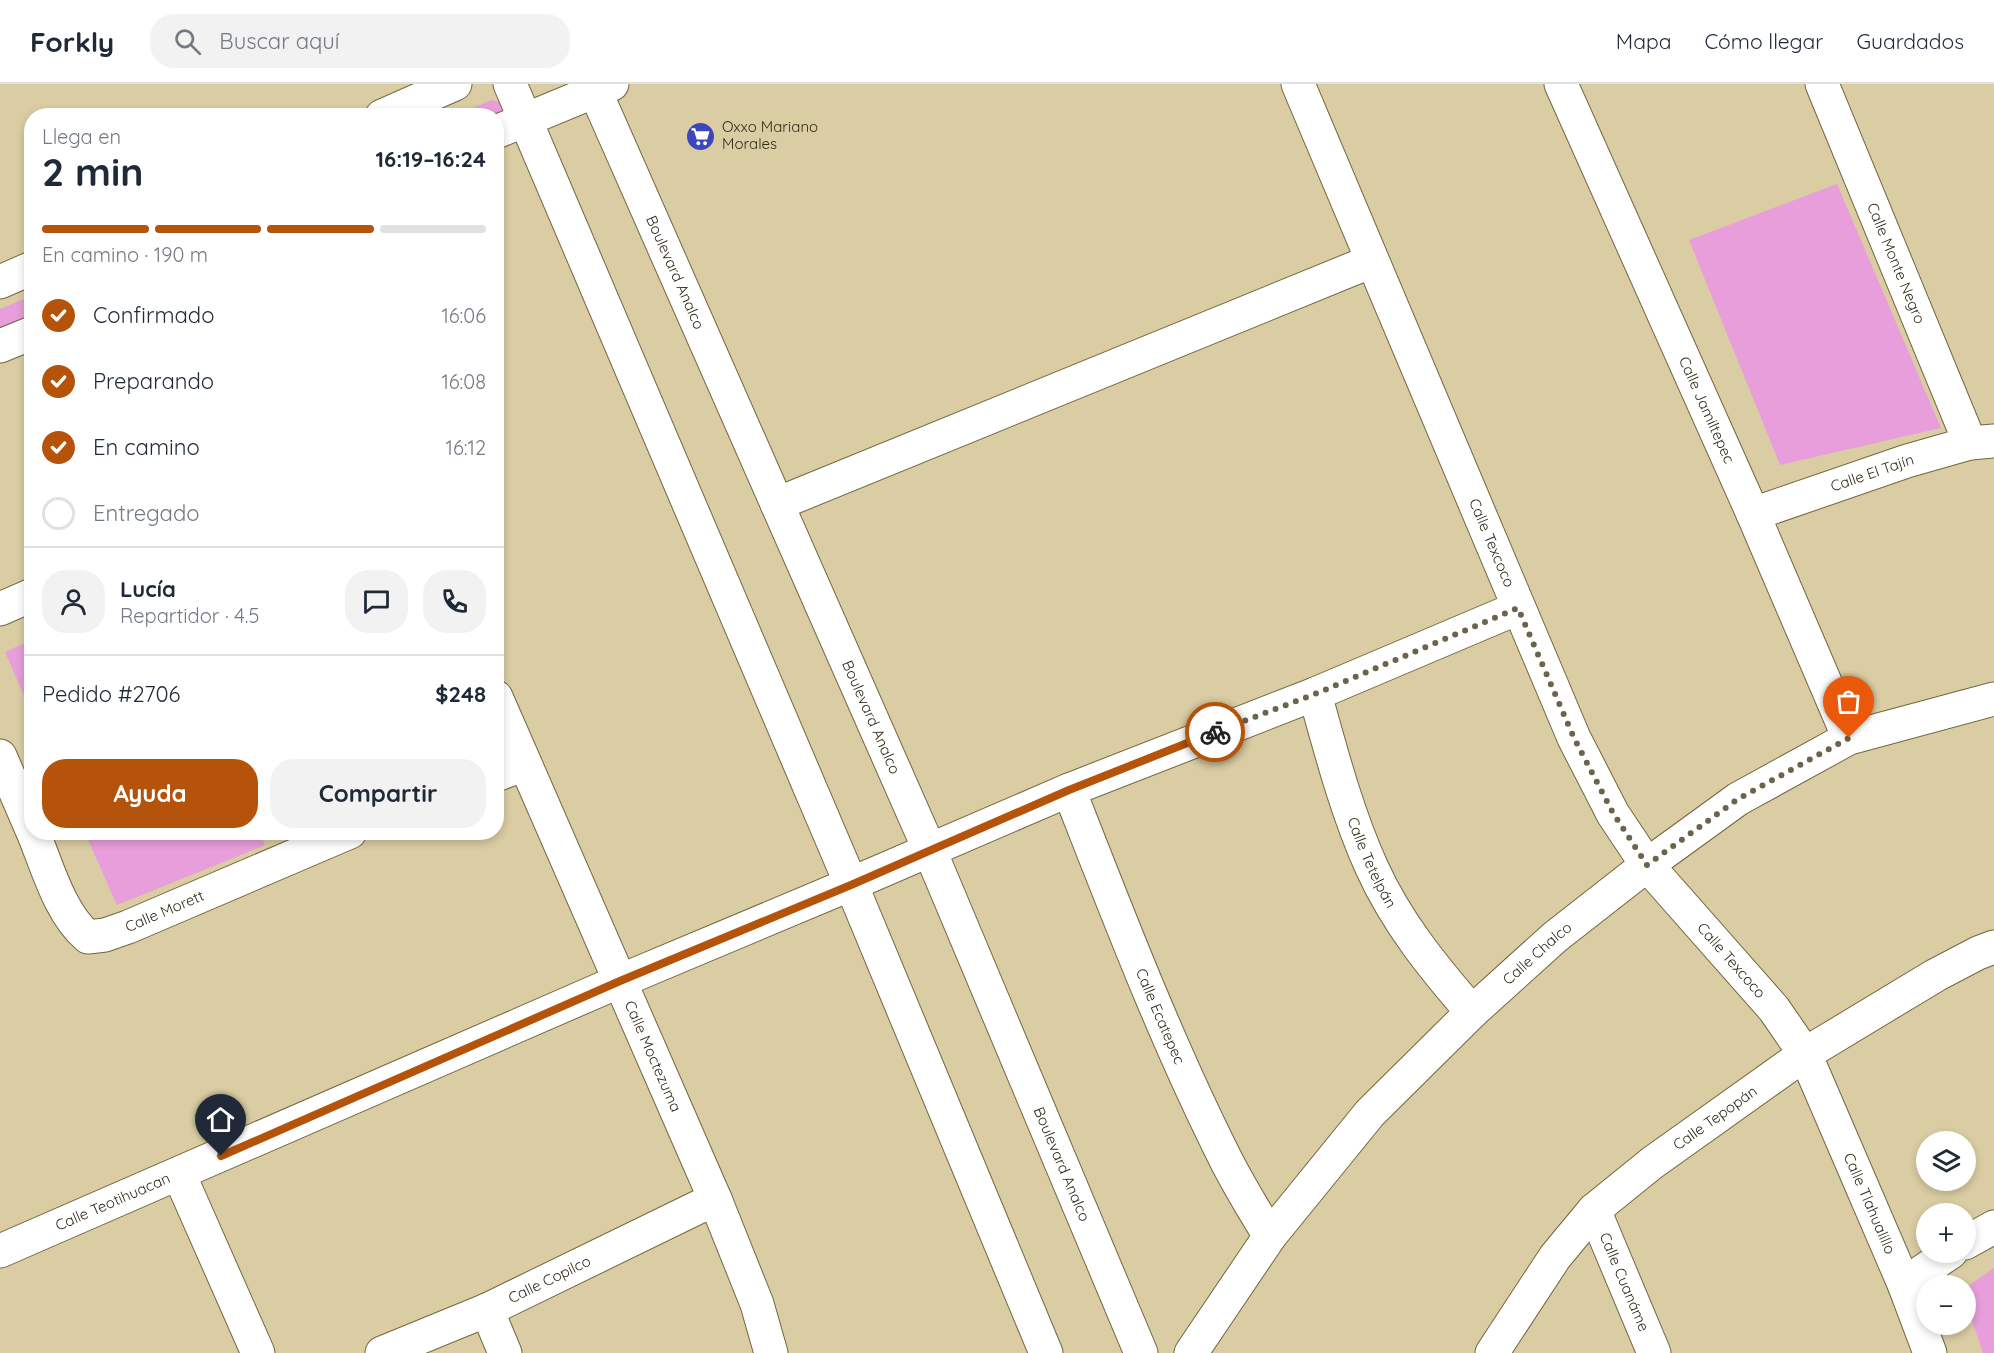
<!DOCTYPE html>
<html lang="es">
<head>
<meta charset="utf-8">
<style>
  body { margin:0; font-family:Quicksand,sans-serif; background:#f2f2f3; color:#1f2937; height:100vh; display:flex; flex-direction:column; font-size:22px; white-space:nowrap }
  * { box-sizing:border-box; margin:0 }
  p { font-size:20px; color:#747a83 }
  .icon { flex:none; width:33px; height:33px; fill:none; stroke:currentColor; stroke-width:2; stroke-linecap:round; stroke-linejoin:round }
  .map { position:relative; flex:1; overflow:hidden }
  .details { position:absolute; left:24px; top:24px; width:480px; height:732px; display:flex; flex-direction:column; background:#fff; border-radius:24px; box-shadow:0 3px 9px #0003 }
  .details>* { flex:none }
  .fabs { position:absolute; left:1916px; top:1047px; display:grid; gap:12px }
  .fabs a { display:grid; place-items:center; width:60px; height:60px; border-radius:50%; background:#fff; box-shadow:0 3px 9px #0003; font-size:30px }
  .pin { position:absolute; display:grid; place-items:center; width:51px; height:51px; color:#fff; margin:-62px -26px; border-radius:50% 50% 50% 0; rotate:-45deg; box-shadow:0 0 6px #0007 }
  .pin .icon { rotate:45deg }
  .courier { position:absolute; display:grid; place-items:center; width:60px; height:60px; margin:-30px; border:4px solid #b45309; border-radius:50%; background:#fff; color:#222; box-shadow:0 2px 8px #0007 }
  .headline em { font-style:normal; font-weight:700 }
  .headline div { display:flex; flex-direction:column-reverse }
  .headline { display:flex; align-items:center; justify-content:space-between; height:102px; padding:0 18px }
  h1 { font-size:39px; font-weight:700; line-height:45px }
  .bar { display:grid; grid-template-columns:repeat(4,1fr); gap:9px 6px; align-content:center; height:72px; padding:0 18px }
  .bar i { height:8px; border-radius:4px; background:#e0e1e3 }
  .bar .active { background:#b45309 }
  .bar p { grid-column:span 4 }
  .line { display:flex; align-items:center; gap:15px; padding:0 18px; border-top:2px solid #e0e1e3 }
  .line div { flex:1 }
  .round { display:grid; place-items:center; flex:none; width:63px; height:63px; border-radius:24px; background:#f2f2f3 }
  ol { padding:0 18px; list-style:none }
  li { display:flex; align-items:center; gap:18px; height:66px }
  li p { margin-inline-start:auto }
  li .icon { padding:6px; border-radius:50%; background:#b45309; color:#fff; stroke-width:4 }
  li:last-child { color:#747a83 }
  li i { width:33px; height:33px; border:3px solid #e0e1e3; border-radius:50% }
  .button { display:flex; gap:12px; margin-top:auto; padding:12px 18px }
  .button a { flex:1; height:69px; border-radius:24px; background:#b45309; color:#fff; font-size:24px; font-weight:700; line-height:69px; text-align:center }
  .button a+a { background:#f2f2f3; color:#1f2937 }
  header { display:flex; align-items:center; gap:36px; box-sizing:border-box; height:84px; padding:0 30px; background:#fff; border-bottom:2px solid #e0e1e3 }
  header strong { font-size:28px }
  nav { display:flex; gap:33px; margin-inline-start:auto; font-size:21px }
  .search { width:420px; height:54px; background:#f2f2f3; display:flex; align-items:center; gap:15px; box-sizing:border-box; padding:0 21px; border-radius:24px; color:#747a83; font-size:22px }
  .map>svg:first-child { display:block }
  .green { fill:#e89eda }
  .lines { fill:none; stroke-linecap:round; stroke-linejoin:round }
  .minor-casing { stroke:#71663f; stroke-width:35 }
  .minor { stroke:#fff; stroke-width:33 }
  .done { stroke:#6c644a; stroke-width:6; stroke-dasharray:0 10.8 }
  .route { stroke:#b45309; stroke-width:8 }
  .labels { text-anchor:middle; stroke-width:6; stroke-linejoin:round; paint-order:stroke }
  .poi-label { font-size:15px; fill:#302b1a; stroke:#dacda3; text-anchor:start }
  .street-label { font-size:15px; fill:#302b1a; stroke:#dacda3 }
</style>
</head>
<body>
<header>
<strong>Forkly</strong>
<div class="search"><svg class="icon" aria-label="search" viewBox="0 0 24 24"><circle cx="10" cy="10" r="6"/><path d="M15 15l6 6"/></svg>Buscar aquí</div>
<nav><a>Mapa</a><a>Cómo llegar</a><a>Guardados</a></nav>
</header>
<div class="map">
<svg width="1994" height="1269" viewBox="0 0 1994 1269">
  <rect width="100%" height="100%" fill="#dacda3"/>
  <path class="green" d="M491,16L501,18L506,23L502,30L496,32H456Z
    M1837,100L1941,344L1780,381L1689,156Z
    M31,212V233L0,247V225Z
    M31,556V628L5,568Z
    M85,749H260L265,761L117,821Z
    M1994,1184V1269H1983L1965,1217V1204Z"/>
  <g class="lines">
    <defs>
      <g id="minor">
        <path d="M510,0L851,800L1046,1269"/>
        <path id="s1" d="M592,0L930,767L1141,1269"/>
        <path id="s2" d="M1298,0L1574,654L1613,730L1647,781L1774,925L1805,970L1904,1200L1930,1269"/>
        <path id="s3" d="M1561,0L1753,430L1849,654"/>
        <path id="s4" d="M1822,0L1970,359"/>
        <path d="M382,32L455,0"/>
        <path d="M496,48L612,0"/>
        <path d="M0,198L32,184"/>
        <path d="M0,262L32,249"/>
        <path d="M777,420L1372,177"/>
        <path id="s5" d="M1753,430L1907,377L1970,359L1994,357"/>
        <path d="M0,525L32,511"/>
        <path id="s6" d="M1315,610C1331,668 1347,729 1372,784C1397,839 1433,883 1472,928"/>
        <path id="s7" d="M496,613L715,1115L757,1220L771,1269"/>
        <path d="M0,672L32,746"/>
        <path d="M496,691L525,680"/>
        <path id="s8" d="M1069,706C1118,831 1166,957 1227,1078C1240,1103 1255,1128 1270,1152"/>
        <path id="s9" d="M33,748C47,782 60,830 88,853L105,851L128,843L350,748"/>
        <path d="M179,1090L258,1269"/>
        <path id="s10" d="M1594,1126L1654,1269"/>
        <path d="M1965,1159L1994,1143"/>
        <path id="s11" d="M0,1167L620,897L851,800L1069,706L1315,610L1518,524"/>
        <path d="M1904,1200L1951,1168"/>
        <path d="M487,1226L505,1269"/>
        <path id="s12" d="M382,1269L487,1226L715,1115"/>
        <path id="s13" d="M1191,1269L1270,1152L1370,1029L1472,928L1555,853L1647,781L1738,715L1849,654L1994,615"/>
        <path id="s14" d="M1492,1269L1555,1173L1594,1126L1652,1079L1805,970L1936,891L1978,869L1994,863"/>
      </g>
    </defs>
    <use href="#minor" class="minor-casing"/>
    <use href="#minor" class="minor"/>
  </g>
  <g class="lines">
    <path class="done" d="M1215,648L1315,610L1518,524L1574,654L1613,729L1647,781L1738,715L1849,654"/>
    <path class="route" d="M221,1072L620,897L851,801L1069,706L1215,648"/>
  </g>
  <defs>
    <symbol id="supermarket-disc" viewBox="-11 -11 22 22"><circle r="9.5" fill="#3d46ba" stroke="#dacda3"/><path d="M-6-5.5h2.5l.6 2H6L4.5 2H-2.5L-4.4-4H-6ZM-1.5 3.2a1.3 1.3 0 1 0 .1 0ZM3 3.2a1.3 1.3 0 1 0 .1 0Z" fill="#fff"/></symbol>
  </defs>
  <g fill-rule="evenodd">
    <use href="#supermarket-disc" x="684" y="36" width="33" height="33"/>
  </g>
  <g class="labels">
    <g class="poi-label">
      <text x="722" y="48">Oxxo Mariano<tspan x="722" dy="17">Morales</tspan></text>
    </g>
    <g class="street-label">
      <text dy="5" stroke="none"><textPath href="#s4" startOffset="194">Calle Monte Negro</textPath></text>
      <text dy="5" stroke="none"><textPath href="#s1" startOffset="206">Boulevard Analco</textPath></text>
      <text dy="5" stroke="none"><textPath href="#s3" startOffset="357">Calle Jamiltepec</textPath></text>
      <text dy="5" stroke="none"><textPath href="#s5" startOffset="126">Calle El Tajín</textPath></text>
      <text dy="5" stroke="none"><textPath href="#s2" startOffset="498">Calle Texcoco</textPath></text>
      <text dy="5" stroke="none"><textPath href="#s1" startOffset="692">Boulevard Analco</textPath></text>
      <text dy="5" stroke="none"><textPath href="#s6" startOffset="178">Calle Tetelpán</textPath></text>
      <text dy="5" stroke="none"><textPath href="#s9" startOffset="201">Calle Morett</textPath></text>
      <text dy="5" stroke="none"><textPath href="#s13" startOffset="531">Calle Chalco</textPath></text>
      <text dy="5" stroke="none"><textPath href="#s2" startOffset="984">Calle Texcoco</textPath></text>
      <text dy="5" stroke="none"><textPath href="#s8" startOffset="244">Calle Ecatepec</textPath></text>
      <text dy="5" stroke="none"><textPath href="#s7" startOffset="392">Calle Moctezuma</textPath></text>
      <text dy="5" stroke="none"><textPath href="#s14" startOffset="328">Calle Tepopán</textPath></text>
      <text dy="5" stroke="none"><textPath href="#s1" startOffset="1178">Boulevard Analco</textPath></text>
      <text dy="5" stroke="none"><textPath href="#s11" startOffset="123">Calle Teotihuacan</textPath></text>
      <text dy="5" stroke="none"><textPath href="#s2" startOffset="1266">Calle Tlahualillo</textPath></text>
      <text dy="5" stroke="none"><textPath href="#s12" startOffset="183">Calle Copilco</textPath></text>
      <text dy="5" stroke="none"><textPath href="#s10" startOffset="78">Calle Cuanáme</textPath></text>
    </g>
  </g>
</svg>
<div class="fabs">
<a><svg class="icon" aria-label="layers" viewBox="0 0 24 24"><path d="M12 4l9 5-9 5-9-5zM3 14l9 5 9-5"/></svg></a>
<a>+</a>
<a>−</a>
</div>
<div class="pin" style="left:1849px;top:654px;background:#ea580c"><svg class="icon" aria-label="bag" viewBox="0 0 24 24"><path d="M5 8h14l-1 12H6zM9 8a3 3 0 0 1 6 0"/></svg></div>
<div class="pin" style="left:221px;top:1072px;background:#1f2937"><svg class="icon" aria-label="home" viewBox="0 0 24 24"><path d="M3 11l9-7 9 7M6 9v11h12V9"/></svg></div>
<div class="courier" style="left:1215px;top:648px"><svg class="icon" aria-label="bike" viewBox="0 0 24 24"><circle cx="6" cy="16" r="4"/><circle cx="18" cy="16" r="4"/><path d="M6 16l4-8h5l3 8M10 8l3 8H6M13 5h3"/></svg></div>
<section class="details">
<div class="headline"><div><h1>2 min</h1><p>Llega en</p></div><em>16:19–16:24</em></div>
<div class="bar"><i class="active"></i><i class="active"></i><i class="active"></i><i></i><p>En camino · 190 m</p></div>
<ol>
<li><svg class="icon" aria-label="check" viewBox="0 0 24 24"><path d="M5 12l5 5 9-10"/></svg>Confirmado<p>16:06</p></li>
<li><svg class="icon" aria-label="check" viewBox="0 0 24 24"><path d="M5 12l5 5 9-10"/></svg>Preparando<p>16:08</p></li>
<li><svg class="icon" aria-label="check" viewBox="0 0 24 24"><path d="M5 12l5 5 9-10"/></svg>En camino<p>16:12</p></li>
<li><i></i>Entregado</li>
</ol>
<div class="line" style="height:108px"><a class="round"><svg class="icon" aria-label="person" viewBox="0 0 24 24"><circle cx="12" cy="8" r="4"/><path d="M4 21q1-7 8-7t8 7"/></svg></a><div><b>Lucía</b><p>Repartidor · 4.5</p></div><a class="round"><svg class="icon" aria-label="chat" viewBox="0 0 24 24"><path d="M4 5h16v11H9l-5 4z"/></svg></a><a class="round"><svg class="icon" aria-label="phone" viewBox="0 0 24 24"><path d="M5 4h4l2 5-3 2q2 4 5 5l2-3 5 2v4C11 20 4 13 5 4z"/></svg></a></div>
<div class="line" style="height:78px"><div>Pedido #2706</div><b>$248</b></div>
<div class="button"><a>Ayuda</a><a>Compartir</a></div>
</section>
</div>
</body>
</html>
